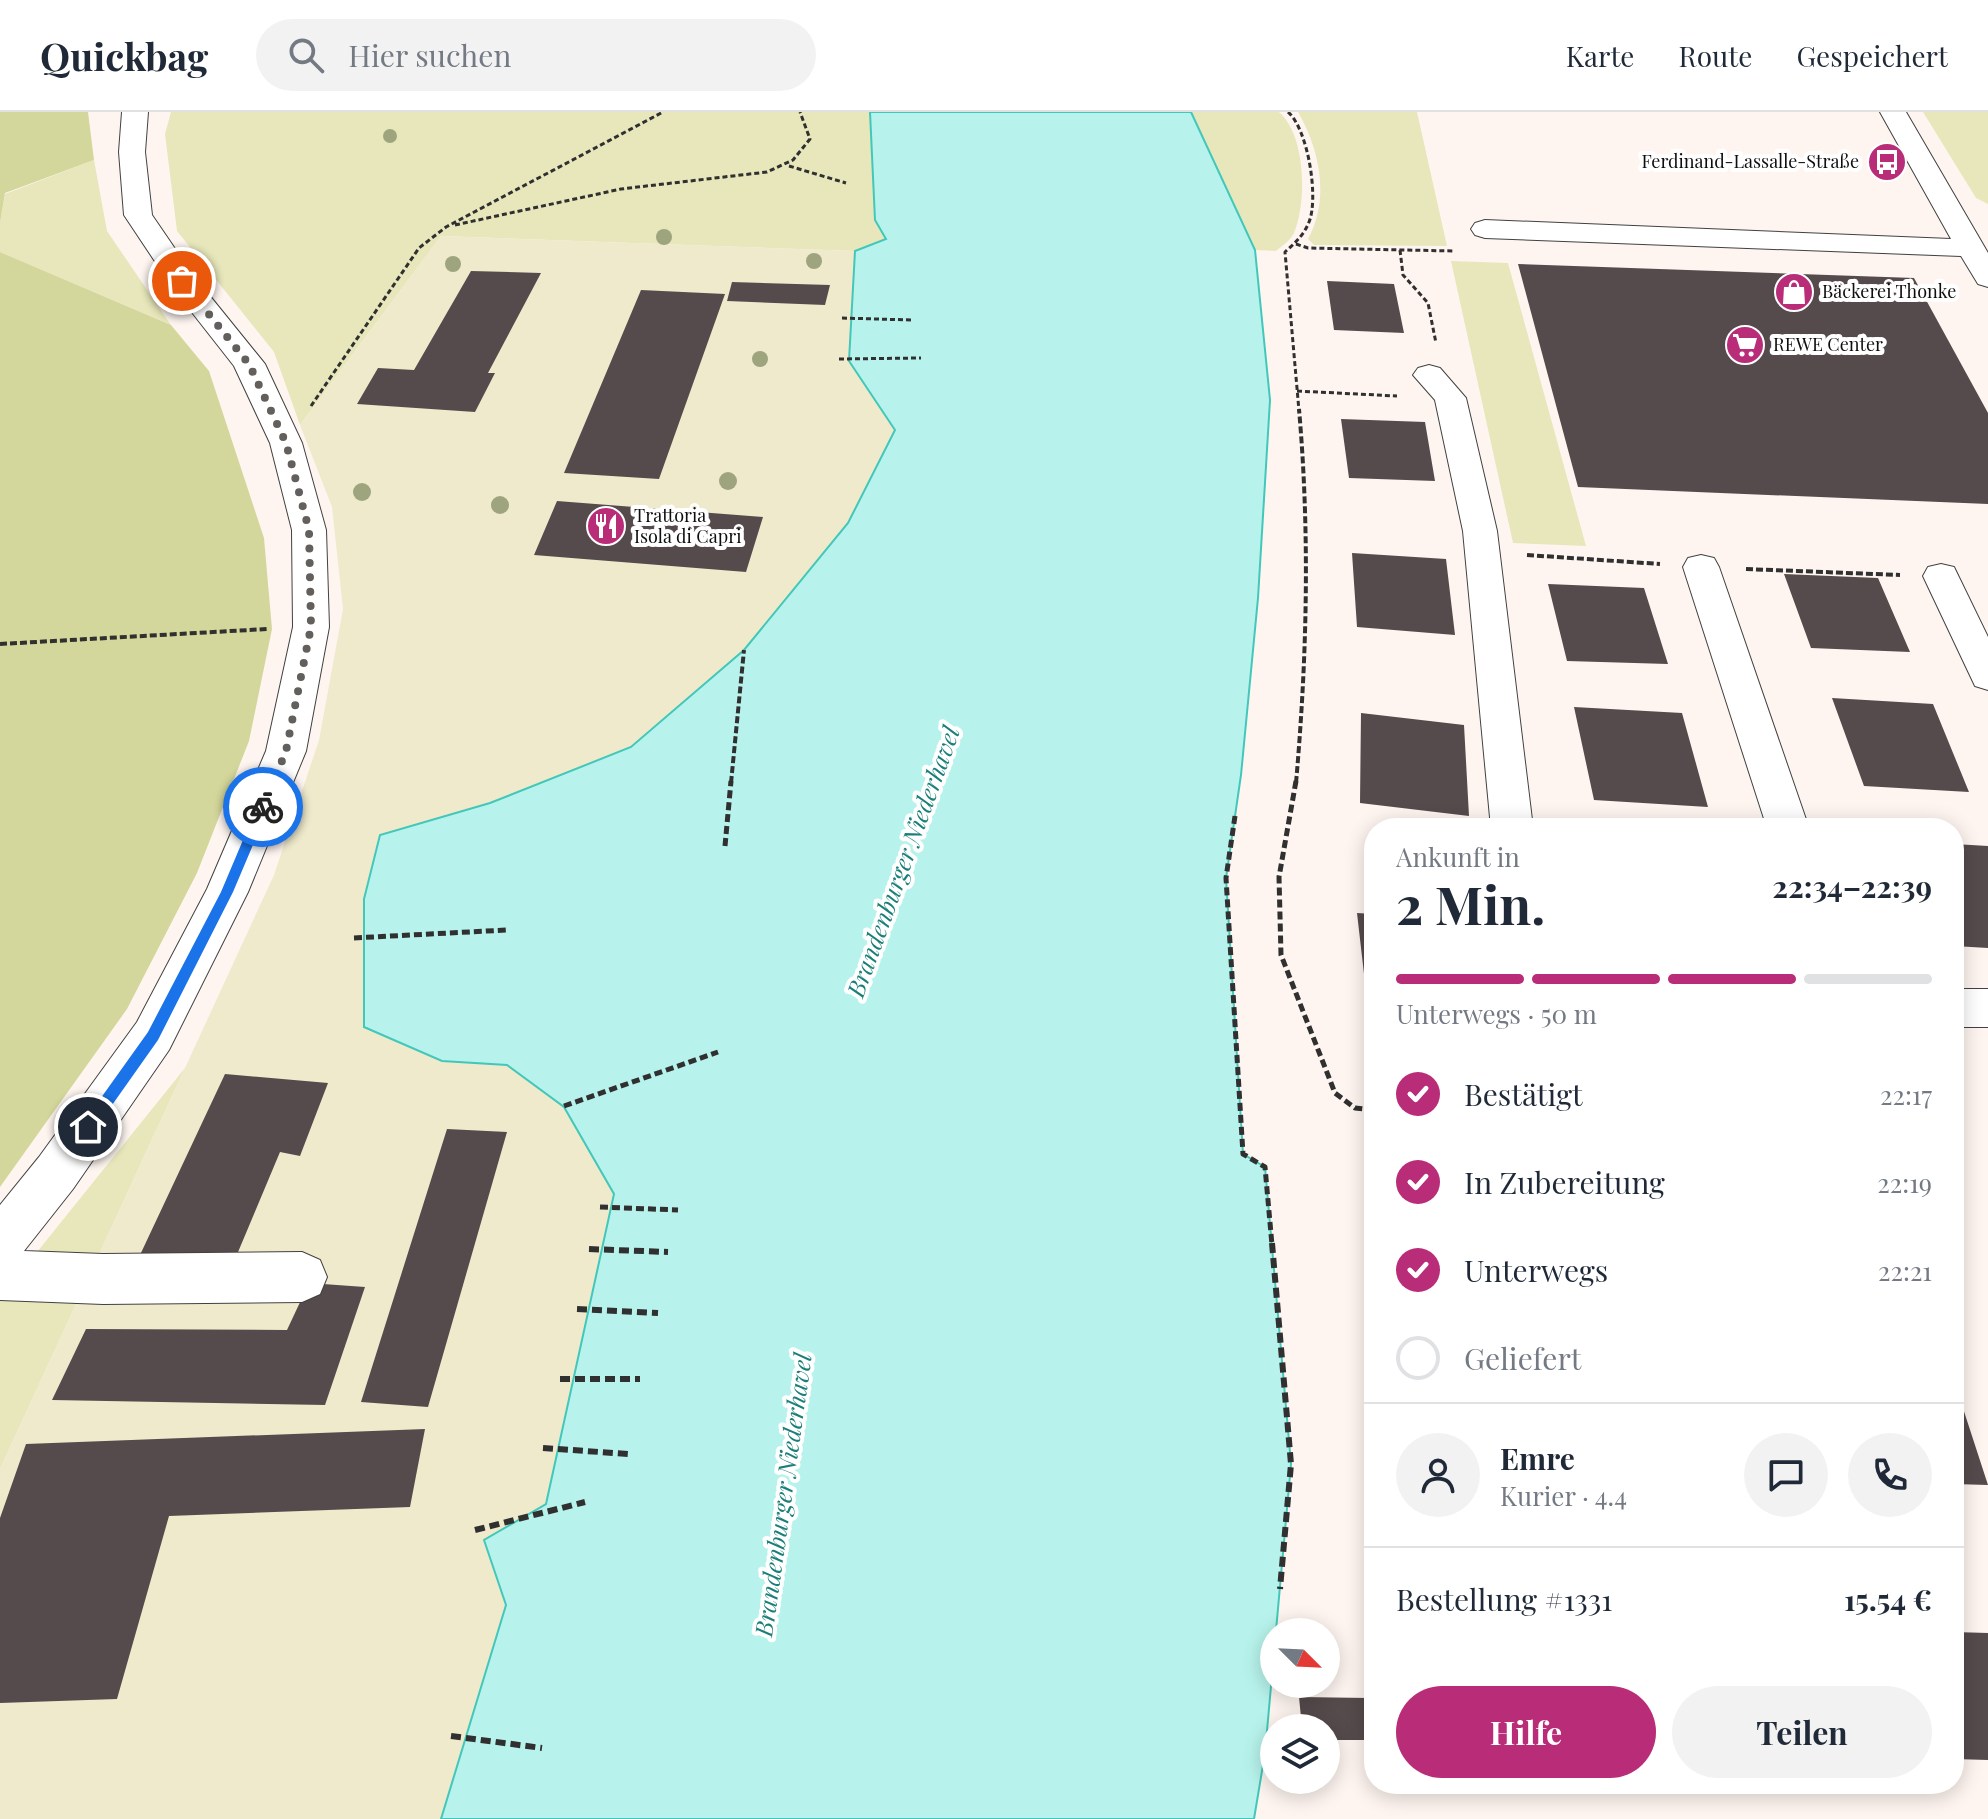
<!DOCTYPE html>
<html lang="de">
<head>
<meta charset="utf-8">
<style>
  body { margin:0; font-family:"Playfair Display",serif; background:#f2f2f3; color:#1f2937; height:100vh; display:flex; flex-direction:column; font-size:30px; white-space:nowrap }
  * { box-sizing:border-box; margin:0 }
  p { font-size:26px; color:#747a83 }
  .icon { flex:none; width:44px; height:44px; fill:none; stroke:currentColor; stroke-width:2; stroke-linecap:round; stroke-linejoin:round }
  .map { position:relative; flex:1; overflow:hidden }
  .panel { position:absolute; left:1364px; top:706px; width:600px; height:976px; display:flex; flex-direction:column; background:#fff; border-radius:32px; box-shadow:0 4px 20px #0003 }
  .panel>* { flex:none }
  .needle { width:52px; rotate:114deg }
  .buttons { position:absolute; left:1260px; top:1506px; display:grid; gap:16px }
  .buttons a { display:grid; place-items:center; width:80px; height:80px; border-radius:50%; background:#fff; box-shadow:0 4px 20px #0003; font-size:40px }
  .pin { position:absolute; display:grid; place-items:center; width:68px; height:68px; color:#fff; margin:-34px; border:4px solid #fff; border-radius:50%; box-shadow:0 2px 8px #0007 }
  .courier { position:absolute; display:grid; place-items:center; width:80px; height:80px; margin:-40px; border:6px solid #1a73e8; border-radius:50%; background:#fff; color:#222; box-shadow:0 2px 10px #0007 }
  .headline em { font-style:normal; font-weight:700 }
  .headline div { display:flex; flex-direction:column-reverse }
  .headline { display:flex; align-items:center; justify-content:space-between; height:136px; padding:0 32px }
  h1 { font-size:52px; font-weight:700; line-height:60px }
  .bar { display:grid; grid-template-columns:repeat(4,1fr); gap:12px 8px; align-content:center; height:96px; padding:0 32px }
  .bar i { height:10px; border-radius:6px; background:#e0e1e3 }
  .bar .selected { background:#b82c78 }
  .bar p { grid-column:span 4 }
  .line { display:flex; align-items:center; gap:20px; padding:0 32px; border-top:2px solid #e0e1e3 }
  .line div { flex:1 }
  .round { display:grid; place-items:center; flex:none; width:84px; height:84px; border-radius:42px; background:#f2f2f3 }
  ol { padding:0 32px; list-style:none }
  li { display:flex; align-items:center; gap:24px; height:88px }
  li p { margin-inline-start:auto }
  li .icon { padding:8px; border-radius:50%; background:#b82c78; color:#fff; stroke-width:4 }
  li:last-child { color:#747a83 }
  li i { width:44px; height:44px; border:4px solid #e0e1e3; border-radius:50% }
  .cta { display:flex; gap:16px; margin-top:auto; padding:16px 32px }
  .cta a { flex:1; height:92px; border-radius:48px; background:#b82c78; color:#fff; font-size:32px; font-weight:700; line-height:92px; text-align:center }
  .cta a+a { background:#f2f2f3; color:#1f2937 }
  header { display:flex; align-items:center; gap:48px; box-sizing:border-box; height:112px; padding:0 40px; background:#fff; border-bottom:2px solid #e0e1e3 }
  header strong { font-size:38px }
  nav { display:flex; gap:44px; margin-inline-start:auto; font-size:28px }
  .search { width:560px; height:72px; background:#f2f2f3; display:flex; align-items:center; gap:20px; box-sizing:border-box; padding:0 28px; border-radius:44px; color:#747a83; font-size:30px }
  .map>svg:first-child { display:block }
  .green { fill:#e7e7bb }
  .forest { fill:#d4d79b }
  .pitch { fill:#efeacc }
  .water { fill:#b7f3ec; stroke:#42c7ba; stroke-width:2 }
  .building { fill:#564b4c }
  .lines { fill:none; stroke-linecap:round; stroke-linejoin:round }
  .minor-casing { stroke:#414141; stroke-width:2 }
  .path-far3 { stroke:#303030; stroke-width:3; stroke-dasharray:5 3; stroke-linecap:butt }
  .path-far2 { stroke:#303030; stroke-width:4; stroke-dasharray:7 3; stroke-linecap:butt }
  .path-far1 { stroke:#303030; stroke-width:5; stroke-dasharray:8 4; stroke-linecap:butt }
  .path { stroke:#303030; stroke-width:6; stroke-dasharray:10 5; stroke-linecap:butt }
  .minor { fill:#fff; fill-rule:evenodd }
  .tree { fill:#9ea57e }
  .route { fill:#1a73e8 }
  .done { stroke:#625f5d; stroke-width:8; stroke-dasharray:0 14.4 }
  .labels { text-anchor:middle; stroke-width:8; stroke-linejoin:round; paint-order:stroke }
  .far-poi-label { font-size:18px; fill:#0e0e0e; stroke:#fff; text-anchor:start }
  .water-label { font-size:24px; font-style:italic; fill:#1b7f79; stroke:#fff }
</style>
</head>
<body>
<header>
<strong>Quickbag</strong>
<div class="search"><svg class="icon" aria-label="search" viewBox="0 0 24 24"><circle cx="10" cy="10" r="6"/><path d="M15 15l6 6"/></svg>Hier suchen</div>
<nav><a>Karte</a><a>Route</a><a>Gespeichert</a></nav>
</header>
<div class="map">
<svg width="1988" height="1707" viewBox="0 0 1988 1707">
  <rect width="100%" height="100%" fill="#fef5f0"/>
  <path class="green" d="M171,0H870L875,108L886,128L855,139L441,124L300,313L274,240L177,119L165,22Z
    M1191,0H1279C1306,23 1307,90 1294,121C1291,128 1282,134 1276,139L1255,138Z
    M1298,0H1417L1447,134L1314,133L1308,127C1330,87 1320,38 1298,0Z
    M1923,0H1988V92L1976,86Z
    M94,48L107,119L171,213L0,140V111L5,82Z
    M1451,149L1508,151L1586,434L1513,431Z
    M185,956L0,1357V1186Z"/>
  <path class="forest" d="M0,0H88L94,48L5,81L0,111Z
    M0,140L171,213L209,259L264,426L272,517L249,629L197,761L127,897L0,1075Z"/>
  <path class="pitch" d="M441,124L855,139L849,249L895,318L848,411L744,538L631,635L490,691L380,723L364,787L442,949L507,953L564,994L614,1082L546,1392L484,1428L506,1493L441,1707H0V1357L274,763L319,628L343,497L332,395L300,313Z"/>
  <path class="water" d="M870,0H1191L1255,138L1270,288L1258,486L1241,663L1226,766L1243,1042L1265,1055L1291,1352L1265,1641L1254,1707H441L506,1493L484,1428L546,1392L614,1082L564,995L507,953L442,949L364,915V787L380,723L490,691L631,635L744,538L848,411L895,318L849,249L855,139L886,127L875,108Z"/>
  <path class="building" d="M1518,152L1914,166L1988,301V392L1578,375Z
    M471,159L541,161L488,261H495L475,300L357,292L378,256L414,258Z
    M1327,169L1394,172L1404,221L1334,218Z
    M732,170L830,173L825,193L727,189Z
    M641,178L725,182L659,367L564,361Z
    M1341,307L1425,310L1435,369L1349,366Z
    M557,389L763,405L746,460L534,443Z
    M1352,441L1446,447L1455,523L1357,515Z
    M1784,462L1878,466L1910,540L1811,536Z
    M1548,472L1644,476L1668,552L1567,549Z
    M1832,586L1933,592L1969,680L1864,674Z
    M1574,595L1682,601L1708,695L1594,688Z
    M1361,601L1464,613L1469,704L1360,691Z
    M1954,732L1988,734V836L1954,834Z
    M1357,801L1374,802V914H1370Z
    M225,962L328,971L300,1044L280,1040L233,1152L140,1143Z
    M447,1017L507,1020L428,1295L361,1290Z
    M309,1171L365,1175L325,1293L52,1288L86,1217L287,1218Z
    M1954,1281H1958L1988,1373L1954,1372Z
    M425,1317L410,1395L169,1404L117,1587L0,1591V1406L26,1332Z
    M1954,1520L1988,1521V1648L1954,1647Z
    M1299,1585L1369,1586L1374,1628H1326V1616H1302Z"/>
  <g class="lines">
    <defs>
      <path id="minor" d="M122,0H148L145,40L152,103L193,163L265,252L302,331L326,418L329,515L306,639L248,780L169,938L73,1077L24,1139L103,1142L302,1140L320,1148L327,1165L320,1182L302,1190L103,1192L0,1188V1093L39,1045L137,910L207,777L266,639L293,515L292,418L270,331L234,254L172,175L124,103L119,40Z
        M1880,0H1906L1988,141V175L1978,172L1961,144L1485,126L1475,123L1471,117L1475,111L1485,108L1951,127Z
        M1429,253L1440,256L1466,286L1497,419L1533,716H1491L1463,419L1435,288L1413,263L1418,256Z
        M1701,443L1714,446L1719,455L1809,716H1767L1683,455L1688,446Z
        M1941,452L1954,455L1988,525V578L1975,574L1923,464L1928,455Z
        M1954,877H1988V915H1954Z"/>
    </defs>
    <use href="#minor" class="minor-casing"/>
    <path class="path-far3" d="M1288,0C1308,17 1319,86 1309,110C1304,123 1295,131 1285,140L1299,299
      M789,54L846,71
      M455,113L621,77L767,60L793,48L810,27L800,0
      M1296,132L1308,136L1454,139
      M1400,138L1403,163L1428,191L1436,231
      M842,206L911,208
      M839,247L921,246
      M1297,279L1397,284
      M311,294L419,136L446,115L663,0"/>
    <path class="path-far2" d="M1527,443L1660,452
      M1746,457L1900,463
      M0,532L267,517
      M731,671L744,538
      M1296,671C1307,546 1310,422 1299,297"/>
    <path class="path-far1" d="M1296,669L1279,765L1281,843L1335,981L1355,996L1374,998
      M1235,704L1226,766L1243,1042L1265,1055L1272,1133
      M725,734L731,669
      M354,826L506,818
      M564,994L718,940
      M600,1095L678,1098"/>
    <path class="path" d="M1272,1131L1291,1352L1280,1477
      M589,1137L668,1140
      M577,1197L658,1201
      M560,1267H640
      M543,1336L628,1342
      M475,1418L585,1390
      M451,1624L542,1636"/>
    <use href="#minor" class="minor"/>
  </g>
  <g class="tree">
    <circle cx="390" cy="24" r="7"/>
    <circle cx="664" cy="125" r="8"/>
    <circle cx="814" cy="149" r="8"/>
    <circle cx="453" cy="152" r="8"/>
    <circle cx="760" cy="247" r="8"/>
    <circle cx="728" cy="369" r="9"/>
    <circle cx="362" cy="380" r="9"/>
    <circle cx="500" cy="393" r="9"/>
  </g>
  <path class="route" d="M263,691L269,695L233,780L158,928L93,1020H83V1011L148,920L221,780L257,695Z"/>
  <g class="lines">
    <path class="done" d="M182,169L249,252L286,331L309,418L311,515L286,639L263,695"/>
  </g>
  <defs>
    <symbol id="bus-disc" viewBox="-11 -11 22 22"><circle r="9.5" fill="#b82c78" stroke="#fff"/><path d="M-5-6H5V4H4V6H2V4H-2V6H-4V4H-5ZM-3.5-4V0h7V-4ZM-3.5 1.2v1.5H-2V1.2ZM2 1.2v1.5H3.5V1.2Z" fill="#fff"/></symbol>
    <symbol id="shop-disc" viewBox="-11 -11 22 22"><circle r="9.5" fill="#b82c78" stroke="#fff"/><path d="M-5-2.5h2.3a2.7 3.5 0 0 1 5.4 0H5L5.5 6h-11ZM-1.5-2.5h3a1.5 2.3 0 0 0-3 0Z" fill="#fff"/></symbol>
    <symbol id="supermarket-disc" viewBox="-11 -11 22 22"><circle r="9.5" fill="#b82c78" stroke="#fff"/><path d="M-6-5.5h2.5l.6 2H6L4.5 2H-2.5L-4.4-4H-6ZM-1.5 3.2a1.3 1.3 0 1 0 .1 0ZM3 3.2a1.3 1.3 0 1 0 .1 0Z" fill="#fff"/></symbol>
    <symbol id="restaurant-disc" viewBox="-11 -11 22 22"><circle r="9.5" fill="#b82c78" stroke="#fff"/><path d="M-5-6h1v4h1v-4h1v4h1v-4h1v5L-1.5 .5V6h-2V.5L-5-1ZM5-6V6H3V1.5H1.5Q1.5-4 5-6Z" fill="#fff"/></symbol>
  </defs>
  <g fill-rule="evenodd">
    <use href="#bus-disc" x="1865" y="28" width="44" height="44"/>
    <use href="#shop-disc" x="1772" y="158" width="44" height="44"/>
    <use href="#supermarket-disc" x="1723" y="211" width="44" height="44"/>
    <use href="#restaurant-disc" x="584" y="392" width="44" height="44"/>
  </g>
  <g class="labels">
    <g class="far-poi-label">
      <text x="1859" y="56" text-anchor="end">Ferdinand-Lassalle-Straße</text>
      <text x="1822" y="186">Bäckerei Thonke</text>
      <text x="1773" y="239">REWE Center</text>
      <text x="634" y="410">Trattoria<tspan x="634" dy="21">Isola di Capri</tspan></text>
    </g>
    <g class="water-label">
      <text transform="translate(904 750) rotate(-70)" y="8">Brandenburger Niederhavel</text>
      <text transform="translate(784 1383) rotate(-82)" y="8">Brandenburger Niederhavel</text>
    </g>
  </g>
</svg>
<div class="buttons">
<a><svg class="needle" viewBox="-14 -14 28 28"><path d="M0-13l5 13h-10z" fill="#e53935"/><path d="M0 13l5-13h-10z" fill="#747a83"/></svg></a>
<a><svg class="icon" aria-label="layers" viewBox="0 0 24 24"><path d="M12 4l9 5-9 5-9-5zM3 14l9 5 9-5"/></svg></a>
</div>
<div class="pin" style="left:182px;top:169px;background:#ea580c"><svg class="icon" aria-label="bag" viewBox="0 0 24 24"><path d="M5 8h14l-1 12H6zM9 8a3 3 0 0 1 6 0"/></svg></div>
<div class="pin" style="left:88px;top:1015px;background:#1f2937"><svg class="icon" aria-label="home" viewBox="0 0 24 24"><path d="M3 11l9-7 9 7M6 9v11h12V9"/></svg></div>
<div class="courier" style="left:263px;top:695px"><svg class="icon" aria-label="bike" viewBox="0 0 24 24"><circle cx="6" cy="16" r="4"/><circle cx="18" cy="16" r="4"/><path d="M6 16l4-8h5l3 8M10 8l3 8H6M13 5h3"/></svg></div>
<section class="panel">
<div class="headline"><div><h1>2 Min.</h1><p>Ankunft in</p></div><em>22:34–22:39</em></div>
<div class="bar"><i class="selected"></i><i class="selected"></i><i class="selected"></i><i></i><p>Unterwegs · 50 m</p></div>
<ol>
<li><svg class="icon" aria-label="check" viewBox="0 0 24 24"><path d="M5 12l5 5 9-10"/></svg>Bestätigt<p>22:17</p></li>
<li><svg class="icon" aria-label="check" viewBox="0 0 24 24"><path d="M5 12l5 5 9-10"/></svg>In Zubereitung<p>22:19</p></li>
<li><svg class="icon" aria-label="check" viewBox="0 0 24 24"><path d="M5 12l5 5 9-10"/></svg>Unterwegs<p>22:21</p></li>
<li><i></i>Geliefert</li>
</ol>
<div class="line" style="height:144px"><a class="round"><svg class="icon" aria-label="person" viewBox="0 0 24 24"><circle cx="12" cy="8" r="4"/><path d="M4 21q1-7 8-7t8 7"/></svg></a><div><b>Emre</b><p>Kurier · 4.4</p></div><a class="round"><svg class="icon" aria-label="chat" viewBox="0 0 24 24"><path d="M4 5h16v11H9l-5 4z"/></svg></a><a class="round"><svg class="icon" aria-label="phone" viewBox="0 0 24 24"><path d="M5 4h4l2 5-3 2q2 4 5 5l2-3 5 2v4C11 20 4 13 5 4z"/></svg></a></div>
<div class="line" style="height:104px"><div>Bestellung #1331</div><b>15.54 €</b></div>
<div class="cta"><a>Hilfe</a><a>Teilen</a></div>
</section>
</div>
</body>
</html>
